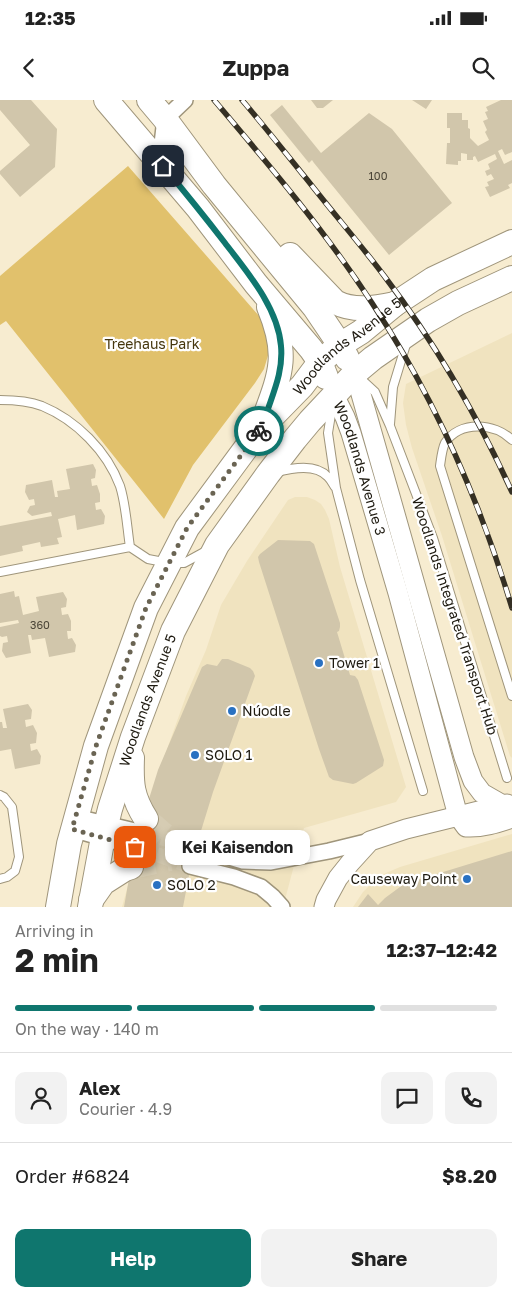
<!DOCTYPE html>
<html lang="en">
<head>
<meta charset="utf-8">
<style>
  body { margin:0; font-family:"Golos Text",sans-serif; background:#f2f2f2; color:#222; height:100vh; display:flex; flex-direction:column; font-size:19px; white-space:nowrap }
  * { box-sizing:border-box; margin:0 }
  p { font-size:16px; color:#767676 }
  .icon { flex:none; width:28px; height:28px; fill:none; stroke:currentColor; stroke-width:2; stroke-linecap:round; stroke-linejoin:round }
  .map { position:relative; height:807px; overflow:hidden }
  .side { display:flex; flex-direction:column; background:#fff; flex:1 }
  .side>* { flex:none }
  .pin { position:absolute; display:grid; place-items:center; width:42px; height:42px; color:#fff; margin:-21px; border-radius:10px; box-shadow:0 2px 8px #0006 }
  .courier { position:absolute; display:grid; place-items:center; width:50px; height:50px; margin:-25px; border:4px solid #0f766e; border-radius:50%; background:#fff; color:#222; box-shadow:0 1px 6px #0007 }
  .bubble { position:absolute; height:35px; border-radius:10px; background:#fff; box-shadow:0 2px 8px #0003; font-size:16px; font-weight:700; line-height:35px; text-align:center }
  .overview em { font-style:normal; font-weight:700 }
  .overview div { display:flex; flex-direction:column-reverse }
  .overview { display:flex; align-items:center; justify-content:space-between; height:85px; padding:0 15px }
  h1 { font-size:32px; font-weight:700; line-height:38px }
  .bar { display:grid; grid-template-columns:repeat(4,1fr); gap:8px 5px; align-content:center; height:60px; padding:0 15px }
  .bar i { height:6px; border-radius:4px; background:#e0e0e0 }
  .bar .selected { background:#0f766e }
  .bar p { grid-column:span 4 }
  .line { display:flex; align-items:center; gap:12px; padding:0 15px; border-top:1px solid #e0e0e0 }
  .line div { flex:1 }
  .round { display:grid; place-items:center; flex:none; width:52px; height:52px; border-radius:10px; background:#f2f2f2 }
  .button { display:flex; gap:10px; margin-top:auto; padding:10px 15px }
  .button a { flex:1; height:58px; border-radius:10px; background:#0f766e; color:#fff; font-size:20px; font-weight:700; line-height:58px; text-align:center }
  .button a+a { background:#f2f2f2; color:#222 }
  .status { display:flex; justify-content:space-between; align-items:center; height:35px; padding:0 25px; background:#fff; direction:ltr }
  .status svg { height:14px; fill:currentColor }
  header { display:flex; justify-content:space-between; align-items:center; height:65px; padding:0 15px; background:#fff; font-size:22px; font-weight:700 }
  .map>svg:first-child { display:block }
  .built { fill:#f0e3bf }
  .green { fill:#e1c16c }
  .building { fill:#d1c6ab }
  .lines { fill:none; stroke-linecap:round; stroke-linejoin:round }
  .minor-tunnel { stroke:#d6ccb3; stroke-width:15; stroke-dasharray:15 8; stroke-linecap:butt }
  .primary-tunnel { stroke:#d6ccb3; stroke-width:24; stroke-dasharray:24 12; stroke-linecap:butt }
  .service-casing { stroke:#9f957b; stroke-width:10 }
  .minor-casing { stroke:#9f957b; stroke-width:18 }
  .tertiary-casing { stroke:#9f957b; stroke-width:21 }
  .primary-casing { stroke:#9f957b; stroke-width:26 }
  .service { stroke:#fff; stroke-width:8 }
  .minor { stroke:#fff; stroke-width:15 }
  .tertiary { stroke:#fff; stroke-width:19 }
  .primary { stroke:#fff; stroke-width:24 }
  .rail-casing { stroke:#353024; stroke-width:5.5 }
  .rail { stroke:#fff; stroke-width:4; stroke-dasharray:11; stroke-linecap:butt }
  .done { stroke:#6a6453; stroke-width:5; stroke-dasharray:0 9 }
  .route { stroke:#0f766e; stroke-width:6 }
  .poi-dot { fill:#2971c2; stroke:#fff; stroke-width:2 }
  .labels { text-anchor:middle; stroke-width:4.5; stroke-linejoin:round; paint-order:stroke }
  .number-label { font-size:11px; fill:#4b4537 }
  .park-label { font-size:14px; fill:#46370e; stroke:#fff }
  .street-label { font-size:14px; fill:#1e1a10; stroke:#fff }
  .poi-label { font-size:14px; fill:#1e1a10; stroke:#fff; text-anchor:start }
</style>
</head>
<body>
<div class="status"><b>12:35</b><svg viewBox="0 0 49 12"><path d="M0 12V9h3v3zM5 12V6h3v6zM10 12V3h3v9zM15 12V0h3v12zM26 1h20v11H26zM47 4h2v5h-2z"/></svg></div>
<header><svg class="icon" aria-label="back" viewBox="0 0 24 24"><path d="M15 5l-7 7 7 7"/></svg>Zuppa<svg class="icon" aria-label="search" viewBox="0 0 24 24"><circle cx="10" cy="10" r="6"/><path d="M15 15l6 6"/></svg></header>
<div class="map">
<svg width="512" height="807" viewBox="0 0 512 807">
  <rect width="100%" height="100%" fill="#f7ecd0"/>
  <path class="built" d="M512,233V658L510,656L442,436L412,348L406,325L403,303L406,284Z
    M295,397H307L315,400L321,404L325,410L329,419L340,467L406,687L396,702L304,728L283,807H122L161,666L186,596L206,550L221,505L247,461L288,400Z
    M512,734V807H353L363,792L374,781L386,773L400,767Z"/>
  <path class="green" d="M128,66L260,217L268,234L269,252L264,269L255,283L193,365L164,419L6,221L0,225V176Z"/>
  <path class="building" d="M0,0H31L57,29L55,67L20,97L0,74V71L30,45L0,10Z
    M311,0H333L323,8H317Z
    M412,0H432L426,9Z
    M501,0H512V52L505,55L502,49L498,51L504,64L512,60V83L508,85L510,88L490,97L485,87L489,86L487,82L494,79L491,74L487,76L485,71L490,69L488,64L497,59L495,54L478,62L475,56L473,57V60H467V54L461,53V61H458V65L446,64L447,43H450V28H447V13H462V20H468V28L470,29V38L478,46L489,40L485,32L487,30L483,21L488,19L485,12L488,11L486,7Z
    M282,5L321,53L369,13L392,29L452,103L389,155L314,63L312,60L309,63L270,15Z
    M93,364L96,370L95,378L91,379L92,386L97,385L100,394V402L95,403L96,410L101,409L105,416L104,424L77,430L75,415L58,419L62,437L57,438L59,444L41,447L40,442L22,446L23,451L0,456V426L52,416L51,412L32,416L27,412L30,406L35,405L34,399L29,400L25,392L26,385L52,380L55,397H58L57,391L70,389L66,369Z
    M278,440L310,441L314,444L340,523V527L339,531L337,532L350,575L355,576L358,580L384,660L383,666L356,683L353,684L333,680L329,677L319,649L259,462L258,457L260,454Z
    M14,491L15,497L19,496L23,515L39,511L36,497L63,492L67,499L66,507L61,508L62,515L68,514L71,521V531H67L68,539L72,538L76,545L75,552L49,557L45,538L32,540L31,535H28L31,553L6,558L2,551L3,543L8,542L7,536L2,537L0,536V527L19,523L18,520L0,523V494Z
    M222,559H228L250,568L253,571L255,576L213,692L192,760L183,807H124L131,767L136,743L148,702L158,670L202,567L207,564L217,566Z
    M28,604L32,610L31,619L25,620L26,627L33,625L37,633L36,643L30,644L31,651L37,649L41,656L40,664L15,669L11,649L0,651V622H2L3,628H7L3,609Z
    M512,751V807H358L368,794L378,805L385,798L404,784Z"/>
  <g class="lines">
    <path class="minor-tunnel" d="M139,732L196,747
      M135,747L190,766"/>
    <path class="primary-tunnel" d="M146,719L170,740
      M131,767L170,759"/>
    <defs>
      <path id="service" d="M362,280L375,292L390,326L433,438L507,678
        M0,300C14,300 29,301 42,306C76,320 107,351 120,386C126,405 127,427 130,447L148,459L169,463H184L206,451
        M332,308L328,333L336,388L360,480L423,691
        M390,324L393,287L407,241
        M512,340C495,323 460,320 445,343C442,349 441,359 440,366L512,596
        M277,372C292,368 316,363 328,377C331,380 333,384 335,387
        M0,472L130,447
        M0,695L4,697L12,707L19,757L15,771L7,777L0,779"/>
      <path id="minor" d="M163,66L162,44L165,19L185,0
        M76,717L139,732
        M72,729L135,747
        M196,747L243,761L271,762L329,751L370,741
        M190,766L234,777L261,787L273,797L282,807"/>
      <g id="tertiary">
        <path d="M355,273L464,657L473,681L482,693L503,705"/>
        <path id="s1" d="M334,295L345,317L351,333L398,493L458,716L466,727C482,728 497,723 512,718"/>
        <path d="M324,807L326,800L338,778L350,763L370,741L406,729L507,704"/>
      </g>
      <g id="primary">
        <path d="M106,0L198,108L256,184L311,249L320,262L326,277"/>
        <path d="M149,0L165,19L214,85L315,208L340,245L347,258"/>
        <path d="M290,155L335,202C354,212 375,208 395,204"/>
        <path d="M264,319C281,273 289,255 269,207"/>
        <path d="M132,658C131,684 132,697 146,719"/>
        <path d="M91,800L103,783L125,769L131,767"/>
        <path id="s2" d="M58,807L69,744L96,646L146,508L187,428L260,329L302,286L320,262L340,245L361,232L395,204L433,179L512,142"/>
        <path id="s3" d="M90,807L103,737L110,709L133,637L173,531L217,445L268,374L295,339L310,321L355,273L373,258L428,220L458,203L512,178"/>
      </g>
    </defs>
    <use href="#service" class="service-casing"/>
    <use href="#minor" class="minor-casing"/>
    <use href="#tertiary" class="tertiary-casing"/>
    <use href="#primary" class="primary-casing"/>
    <use href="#service" class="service"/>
    <use href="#minor" class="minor"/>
    <use href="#tertiary" class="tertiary"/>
    <use href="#primary" class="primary"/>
    <defs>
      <path id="rail" d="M214,0C270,66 325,131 372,203C434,297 480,401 512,508
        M242,0C265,27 287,55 309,82C334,114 361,145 385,177C435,243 478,317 512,392"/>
    </defs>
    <use href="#rail" class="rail-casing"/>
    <use href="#rail" class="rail"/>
  </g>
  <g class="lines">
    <path class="done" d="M135,747L72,729L96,646L146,508L187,428L259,331"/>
    <path class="route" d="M163,66C184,91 205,117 225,143C248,173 278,208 281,246C283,268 276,286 269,306C266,314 263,323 259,331"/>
  </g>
  <g class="poi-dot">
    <circle cx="319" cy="563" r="5"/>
    <circle cx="232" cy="611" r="5"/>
    <circle cx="195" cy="655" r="5"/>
    <circle cx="467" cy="779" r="5"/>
    <circle cx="157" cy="785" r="5"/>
  </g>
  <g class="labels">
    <g class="number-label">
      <text x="378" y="80">100</text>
      <text x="40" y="529">360</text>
    </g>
    <g class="park-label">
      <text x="152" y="249">Treehaus Park</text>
    </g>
    <g class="street-label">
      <text dy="5" stroke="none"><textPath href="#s2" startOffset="646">Woodlands Avenue 5</textPath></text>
      <text dy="5" stroke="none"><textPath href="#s1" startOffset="78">Woodlands Avenue 3</textPath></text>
      <text transform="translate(455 516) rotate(72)" y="5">Woodlands Integrated Transport Hub</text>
      <text dy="5" stroke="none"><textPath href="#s3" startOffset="215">Woodlands Avenue 5</textPath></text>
    </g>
    <g class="poi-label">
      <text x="329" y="568">Tower 1</text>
      <text x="242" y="616">Núodle</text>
      <text x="205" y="660">SOLO 1</text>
      <text x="457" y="784" text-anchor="end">Causeway Point</text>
      <text x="167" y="790">SOLO 2</text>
    </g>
  </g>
</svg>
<div class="pin" style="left:135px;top:747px;background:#ea580c"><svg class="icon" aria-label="bag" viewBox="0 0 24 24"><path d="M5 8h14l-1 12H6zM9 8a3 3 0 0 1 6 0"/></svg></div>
<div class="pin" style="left:163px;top:66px;background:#1f2937"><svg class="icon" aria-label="home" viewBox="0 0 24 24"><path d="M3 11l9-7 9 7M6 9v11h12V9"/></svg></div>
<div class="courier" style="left:259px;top:331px"><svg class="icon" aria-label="bike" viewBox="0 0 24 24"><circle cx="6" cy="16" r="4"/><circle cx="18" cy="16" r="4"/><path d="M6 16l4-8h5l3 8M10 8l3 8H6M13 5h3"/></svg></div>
<div class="bubble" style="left:165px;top:730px;width:145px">Kei Kaisendon</div>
</div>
<section class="side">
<div class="overview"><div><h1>2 min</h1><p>Arriving in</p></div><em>12:37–12:42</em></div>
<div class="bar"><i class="selected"></i><i class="selected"></i><i class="selected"></i><i></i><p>On the way · 140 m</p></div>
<div class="line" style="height:90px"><a class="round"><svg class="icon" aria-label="person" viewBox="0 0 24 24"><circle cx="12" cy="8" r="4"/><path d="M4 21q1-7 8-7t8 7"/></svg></a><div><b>Alex</b><p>Courier · 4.9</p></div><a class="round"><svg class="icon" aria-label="chat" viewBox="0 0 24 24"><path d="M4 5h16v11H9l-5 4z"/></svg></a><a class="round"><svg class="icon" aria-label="phone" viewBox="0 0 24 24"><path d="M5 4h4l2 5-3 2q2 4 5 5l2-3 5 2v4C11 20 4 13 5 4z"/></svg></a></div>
<div class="line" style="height:65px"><div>Order #6824</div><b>$8.20</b></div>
<div class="button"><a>Help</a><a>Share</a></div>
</section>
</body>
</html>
